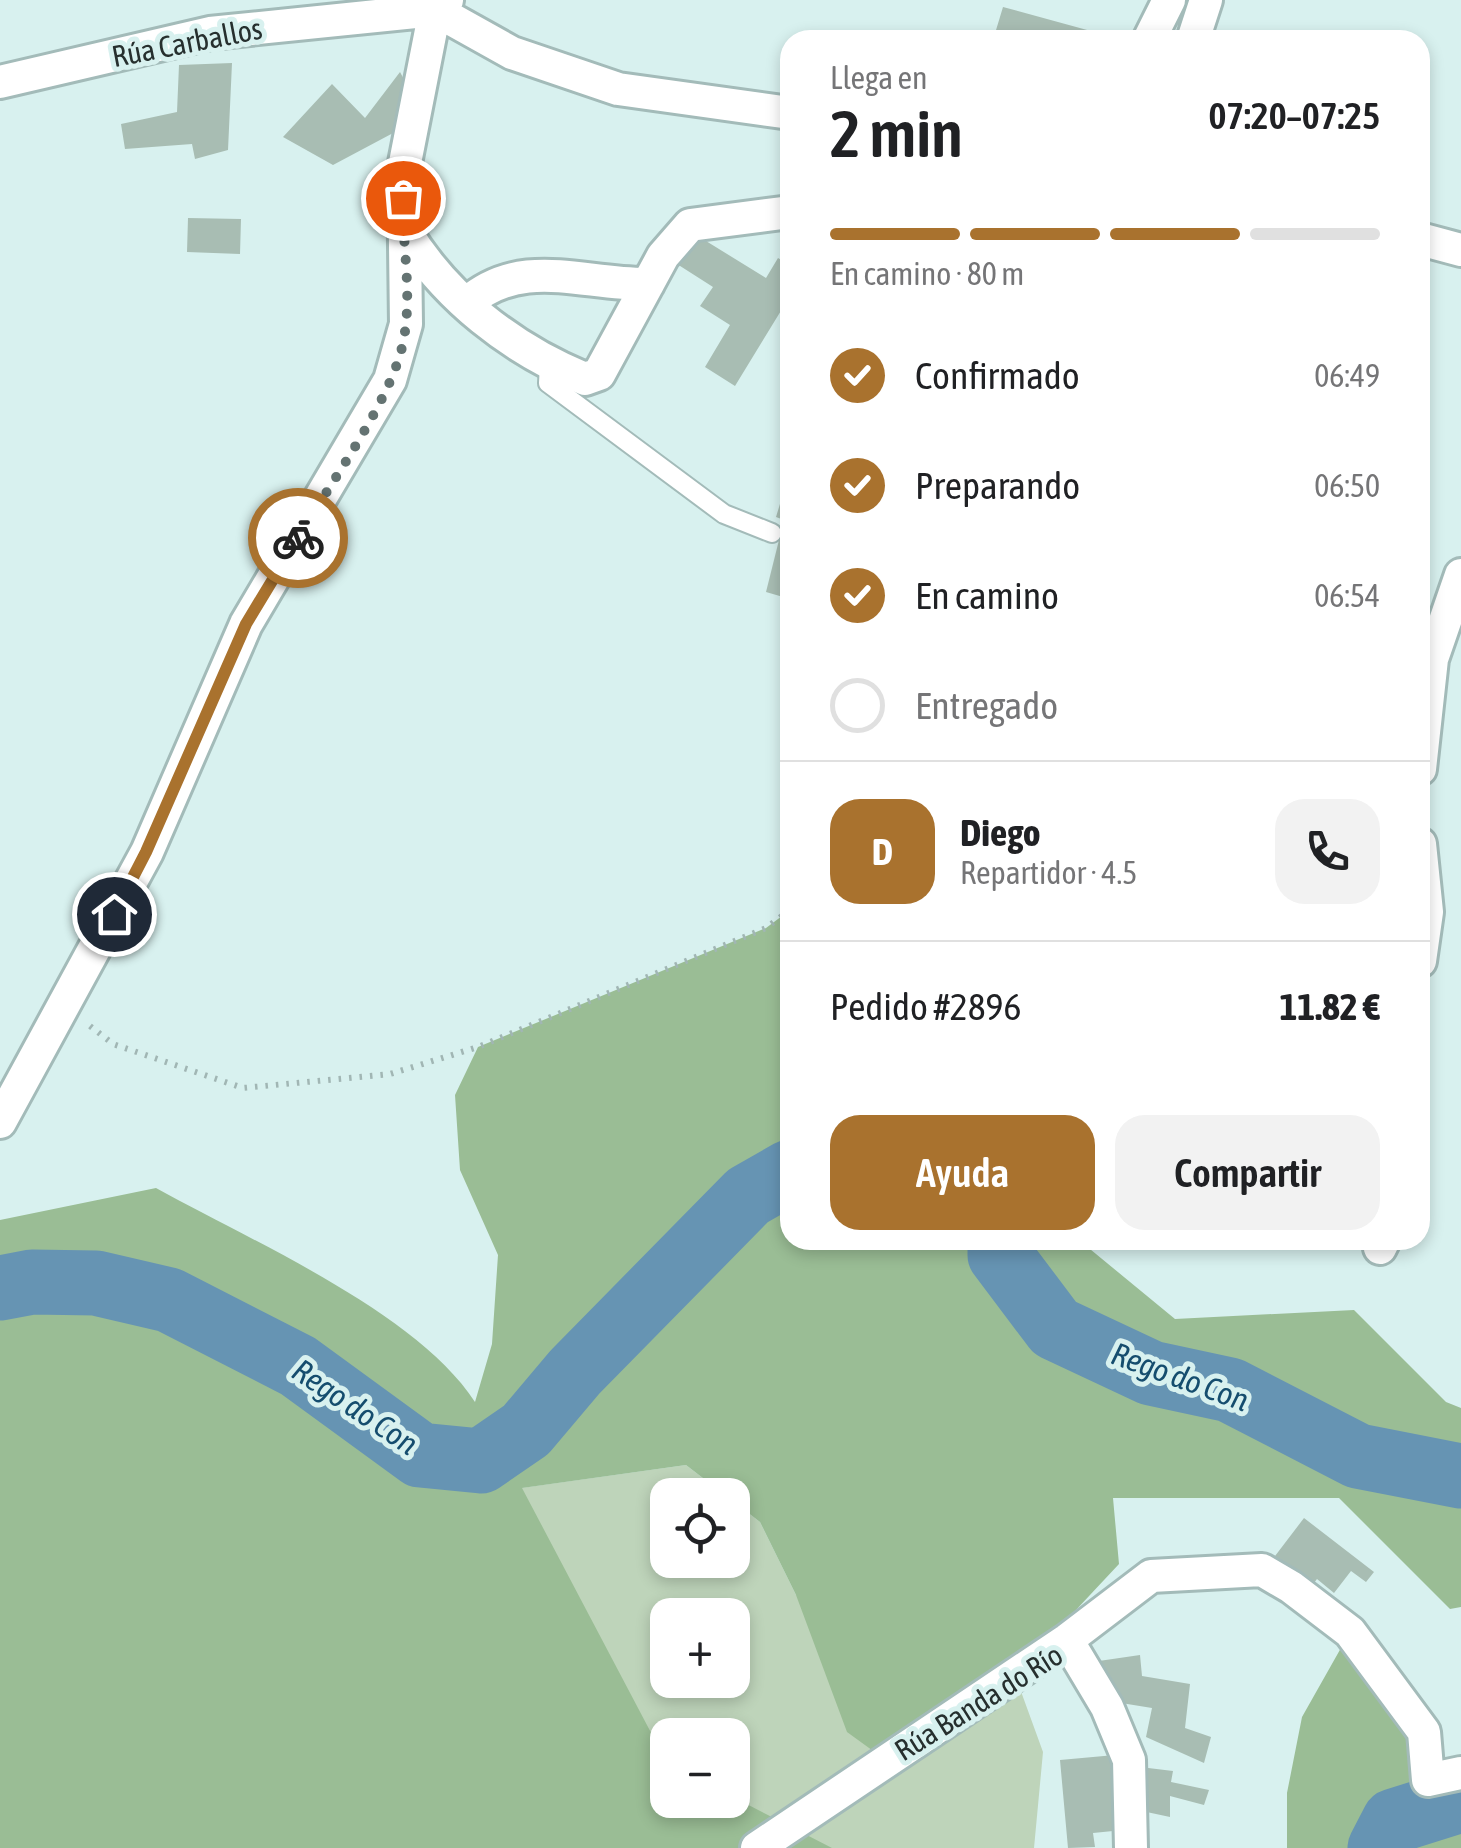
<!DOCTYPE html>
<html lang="es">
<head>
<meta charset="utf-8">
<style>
  body { margin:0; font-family:"Asap Condensed",sans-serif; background:#f2f2f2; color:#202124; height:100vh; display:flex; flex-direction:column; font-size:38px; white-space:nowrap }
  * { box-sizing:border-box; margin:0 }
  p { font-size:32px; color:#757577 }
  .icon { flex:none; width:55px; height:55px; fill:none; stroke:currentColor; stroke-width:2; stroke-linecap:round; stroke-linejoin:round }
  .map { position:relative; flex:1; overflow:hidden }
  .side { position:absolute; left:780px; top:30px; width:650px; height:1220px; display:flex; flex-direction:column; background:#fff; border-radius:30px; box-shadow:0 5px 15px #0003 }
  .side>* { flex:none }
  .fabs { position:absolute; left:650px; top:1478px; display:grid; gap:20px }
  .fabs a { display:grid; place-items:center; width:100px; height:100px; border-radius:20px; background:#fff; box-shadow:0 5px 15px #0003; font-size:50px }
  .pin { position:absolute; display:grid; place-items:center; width:85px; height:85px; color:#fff; margin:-42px; border:5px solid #fff; border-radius:50%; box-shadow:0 2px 10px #0007 }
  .courier { position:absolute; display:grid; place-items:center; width:100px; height:100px; margin:-50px; border:8px solid #a9722e; border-radius:50%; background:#fff; color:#222; box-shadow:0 2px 12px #0007 }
  .overview em { font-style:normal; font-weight:600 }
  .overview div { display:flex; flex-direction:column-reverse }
  .overview { display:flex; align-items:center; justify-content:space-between; height:170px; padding:0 50px }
  h1 { font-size:65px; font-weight:600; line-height:75px }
  .bar { display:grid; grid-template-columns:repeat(4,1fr); gap:15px 10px; align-content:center; height:120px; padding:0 50px }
  .bar i { height:12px; border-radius:8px; background:#e0e0e0 }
  .bar .selected { background:#a9722e }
  .bar p { grid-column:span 4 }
  .line { display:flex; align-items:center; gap:25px; padding:0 50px; border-top:2px solid #e0e0e0 }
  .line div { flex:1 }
  .round { display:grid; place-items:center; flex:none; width:105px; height:105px; border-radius:30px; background:#f2f2f2 }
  ol { padding:0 50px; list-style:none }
  li { display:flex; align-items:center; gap:30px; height:110px }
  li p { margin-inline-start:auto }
  li .icon { padding:10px; border-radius:50%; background:#a9722e; color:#fff; stroke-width:4 }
  li:last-child { color:#757577 }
  li i { width:55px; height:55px; border:5px solid #e0e0e0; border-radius:50% }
  .cta { display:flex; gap:20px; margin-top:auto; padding:20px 50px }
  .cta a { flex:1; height:115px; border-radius:30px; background:#a9722e; color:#fff; font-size:40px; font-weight:600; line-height:115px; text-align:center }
  .cta a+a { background:#f2f2f2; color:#202124 }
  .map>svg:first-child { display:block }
  .green { fill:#bed4ba; fill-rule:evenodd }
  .forest { fill:#9abd95 }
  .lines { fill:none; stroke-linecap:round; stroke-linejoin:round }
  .river { stroke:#6694b3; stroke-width:65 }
  .building { fill:#a8bdb3 }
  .lane-casing { stroke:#a3bbb9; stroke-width:22 }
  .street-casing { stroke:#a3bbb9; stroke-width:38 }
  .path { stroke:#a1b6b4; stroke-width:6; stroke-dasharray:2.5 8; stroke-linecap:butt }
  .lane { stroke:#fff; stroke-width:18 }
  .street { stroke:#fff; stroke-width:32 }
  .done { stroke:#647372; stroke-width:10; stroke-dasharray:0 18 }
  .route { stroke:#a9722e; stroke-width:12 }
  .labels { text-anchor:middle; stroke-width:10; stroke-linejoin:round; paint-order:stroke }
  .street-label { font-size:30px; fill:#262f2e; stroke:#d8f1ef }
  .water-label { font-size:32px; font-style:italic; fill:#154d6e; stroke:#d8f1ef }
</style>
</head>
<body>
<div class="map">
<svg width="1461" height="1848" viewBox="0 0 1461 1848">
  <rect width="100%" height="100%" fill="#d8f1ef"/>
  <path class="green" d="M686,1465L725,1495H668V1560H732L733,1501L760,1522L796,1595L1015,1675L1043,1752L1034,1848H825L733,1799L732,1735H668L665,1762L521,1488ZM668,1615H732V1680H668Z"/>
  <path class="forest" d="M790,910V1240H1079L1175,1319L1354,1310L1446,1402L1461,1408V1607L1450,1609L1339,1498H1113L1119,1564L1015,1675L887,1761L847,1732L796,1595L760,1522L733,1501L732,1495H725L686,1465L522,1488L667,1763L668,1800L733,1797L832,1848H0V1220L156,1188C251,1241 417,1312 475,1402L492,1344L498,1255L460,1170L455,1095L478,1047L766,928Z
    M1350,1632L1424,1732L1428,1780L1461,1773V1848H1287V1793L1302,1717Z"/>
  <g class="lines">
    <path class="river" d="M1000,1240V1255L1055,1328L1151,1373L1230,1390L1358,1456L1461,1476
      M0,1288L32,1282L96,1283L169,1300L298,1366L420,1455L481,1461L526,1430L575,1372L748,1196L790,1172
      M1380,1848L1394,1821L1461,1800"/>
  </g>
  <path class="building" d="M1003,7L1109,36L1108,40H1065L1035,33L1033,40H993Z
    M232,63L228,150L195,159L192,144L125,149L121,124L177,112L179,65Z
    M400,72L408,87L395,132L333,165L283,137L332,84L365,118Z
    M188,218L241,219L240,254L187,252Z
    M713,230L706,241L766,278L778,258L790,265V296L735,386L705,367L730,325L700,306L713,287L677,264L697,231Z
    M790,471V599L766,592L784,520L776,517Z
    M1304,1518L1374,1572L1366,1582L1351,1571L1334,1593L1317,1579L1310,1588L1272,1560Z
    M1140,1655L1142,1676L1190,1684L1185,1728L1211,1737L1204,1763L1146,1737L1152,1708L1115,1702L1092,1662Z
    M1115,1755L1123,1830L1093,1833L1095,1847L1068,1848L1060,1760Z
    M1140,1767L1173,1771L1171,1782L1209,1790L1204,1805L1170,1796V1817L1142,1811Z"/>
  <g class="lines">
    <defs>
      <path id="lane" d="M549,365L548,383L724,514L772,533"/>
      <path id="street" d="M1149,40L1169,0
        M1193,40L1206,0
        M0,82L210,33L435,10L512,53L618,89L790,113
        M404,229C444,297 513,350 585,379L599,374L663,256L690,225L790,212
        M1420,239L1461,250
        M467,303C523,255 582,285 648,284
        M1420,769L1432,659L1461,575
        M1420,844L1427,912L1420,961
        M0,1122L147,852L246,624L390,380L406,324L404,168L435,10L447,0
        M1380,1248L1384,1240
        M1067,1640L1107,1707L1129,1760L1131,1848
        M757,1848L1067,1640L1151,1576L1262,1570L1291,1587L1350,1632L1424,1732L1428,1780L1461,1773"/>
    </defs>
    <use href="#lane" class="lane-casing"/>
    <use href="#street" class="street-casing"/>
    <path class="path" d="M90,1026L113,1044L243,1088L390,1074L478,1047L766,928L790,910"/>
    <use href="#lane" class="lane"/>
    <use href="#street" class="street"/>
  </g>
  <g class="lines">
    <path class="done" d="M298,538C329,485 391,401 403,343C413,295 402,246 403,198"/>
    <path class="route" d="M114,914L146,852L246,624L298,538"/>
  </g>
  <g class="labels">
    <g class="street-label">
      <text transform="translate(187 43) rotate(-11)" y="10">Rúa Carballos</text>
      <text transform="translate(979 1703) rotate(-32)" y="10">Rúa Banda do Río</text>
    </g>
    <g class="water-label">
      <text transform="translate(1180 1377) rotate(20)" y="11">Rego do Con</text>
      <text transform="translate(355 1407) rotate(34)" y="11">Rego do Con</text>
    </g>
  </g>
</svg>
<div class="fabs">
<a><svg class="icon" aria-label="locate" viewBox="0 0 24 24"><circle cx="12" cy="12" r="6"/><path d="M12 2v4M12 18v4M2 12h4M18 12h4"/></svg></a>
<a>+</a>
<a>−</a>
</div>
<div class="pin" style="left:403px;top:198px;background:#ea580c"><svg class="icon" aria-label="bag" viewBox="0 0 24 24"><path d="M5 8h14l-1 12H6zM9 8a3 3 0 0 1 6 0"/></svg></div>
<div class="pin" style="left:114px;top:914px;background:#1f2937"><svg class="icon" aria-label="home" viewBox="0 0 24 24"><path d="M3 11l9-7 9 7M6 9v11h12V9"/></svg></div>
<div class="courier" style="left:298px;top:538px"><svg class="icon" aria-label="bike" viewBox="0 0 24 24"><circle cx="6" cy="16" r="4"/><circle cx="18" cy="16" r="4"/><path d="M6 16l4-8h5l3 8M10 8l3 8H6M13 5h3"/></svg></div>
<section class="side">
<div class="overview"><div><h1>2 min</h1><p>Llega en</p></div><em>07:20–07:25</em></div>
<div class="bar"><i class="selected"></i><i class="selected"></i><i class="selected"></i><i></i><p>En camino · 80 m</p></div>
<ol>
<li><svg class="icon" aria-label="check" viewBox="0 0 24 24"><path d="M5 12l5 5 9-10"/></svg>Confirmado<p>06:49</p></li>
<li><svg class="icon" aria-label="check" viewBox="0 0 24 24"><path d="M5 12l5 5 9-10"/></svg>Preparando<p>06:50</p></li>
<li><svg class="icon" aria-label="check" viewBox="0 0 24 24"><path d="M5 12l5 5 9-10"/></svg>En camino<p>06:54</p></li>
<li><i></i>Entregado</li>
</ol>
<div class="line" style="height:180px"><b class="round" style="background:#a9722e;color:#fff">D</b><div><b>Diego</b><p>Repartidor · 4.5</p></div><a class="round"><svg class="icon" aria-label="phone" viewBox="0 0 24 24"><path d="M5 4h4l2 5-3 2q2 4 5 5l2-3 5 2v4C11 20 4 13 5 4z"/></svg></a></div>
<div class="line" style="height:130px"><div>Pedido #2896</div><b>11.82 €</b></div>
<div class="cta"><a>Ayuda</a><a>Compartir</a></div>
</section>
</div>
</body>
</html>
